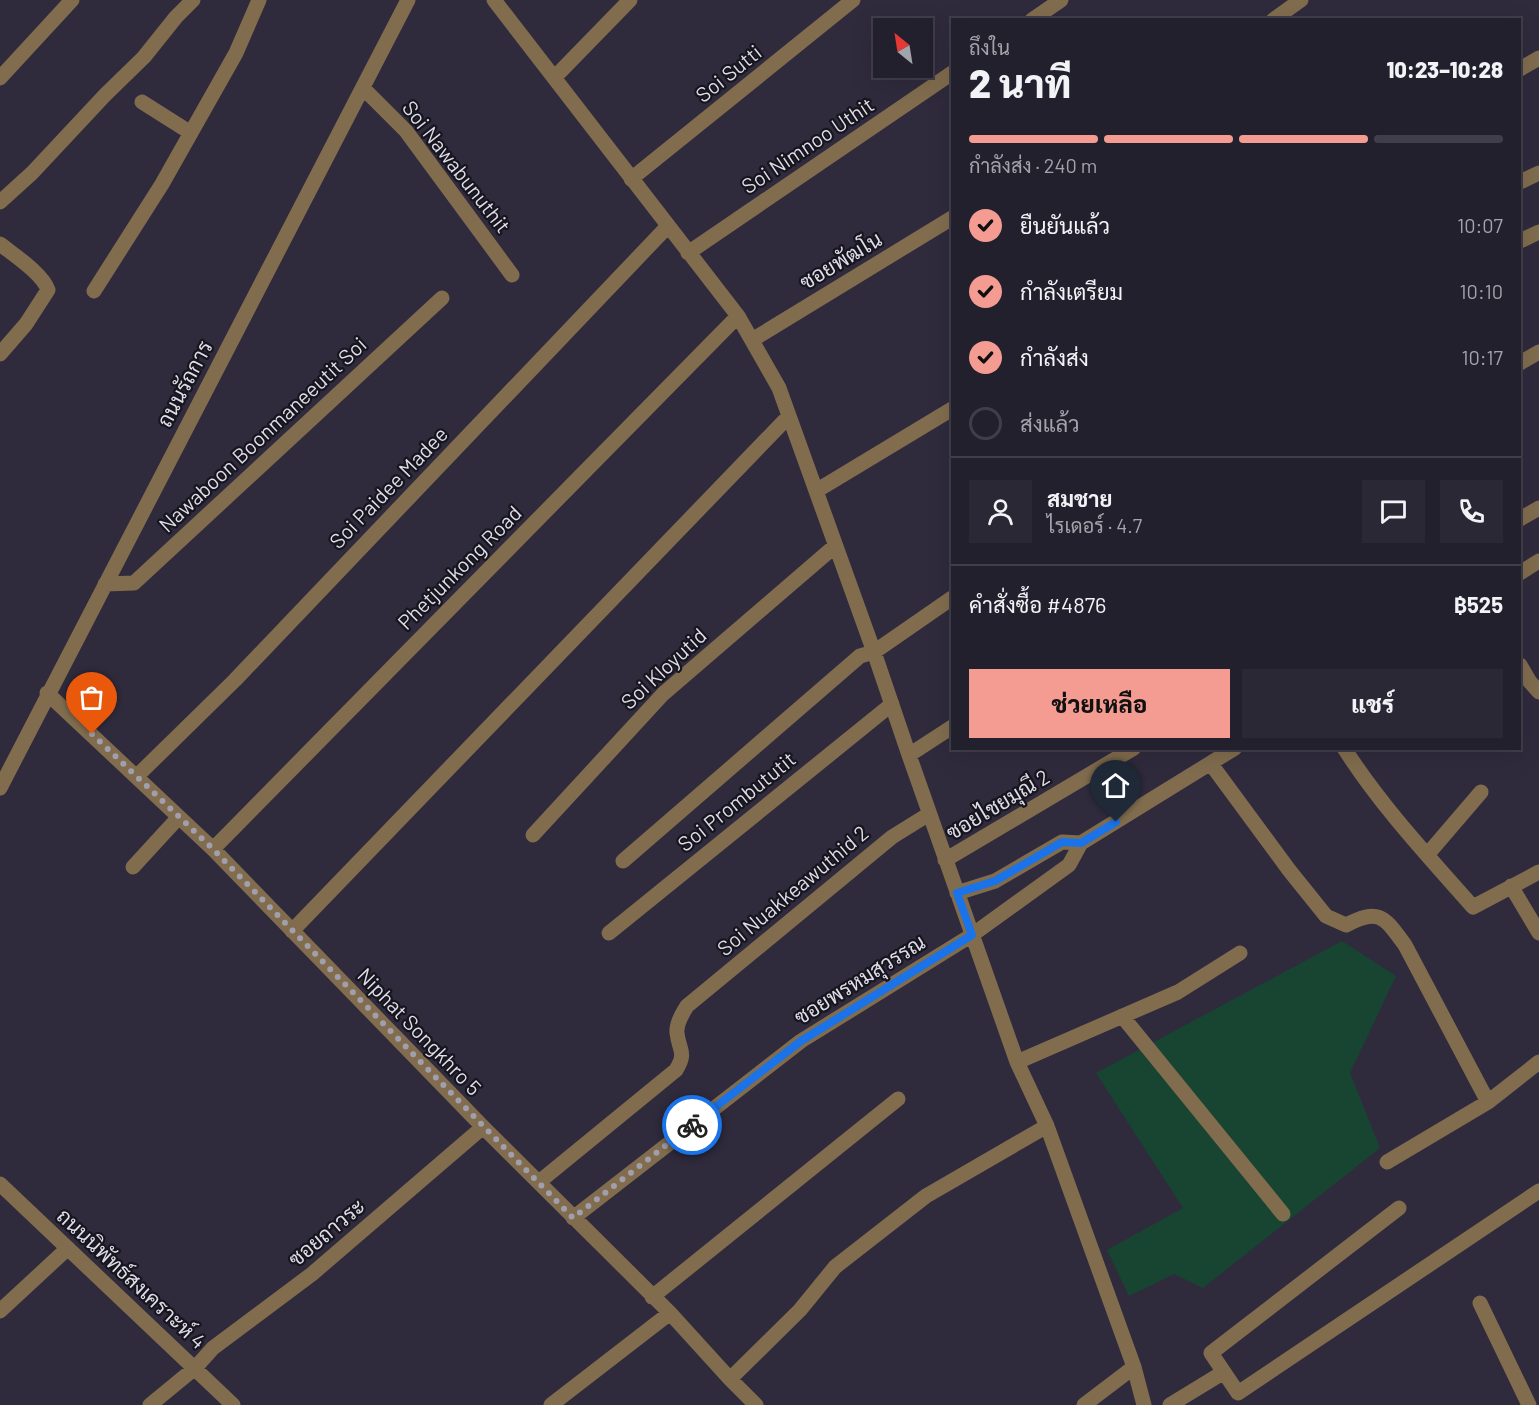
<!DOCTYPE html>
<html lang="th">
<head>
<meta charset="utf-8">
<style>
  body { margin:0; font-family:Barlow,Sarabun,sans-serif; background:#2b2836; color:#f1f3f6; height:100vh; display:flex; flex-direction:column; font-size:22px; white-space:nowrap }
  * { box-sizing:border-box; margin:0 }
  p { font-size:20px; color:#a3a3aa }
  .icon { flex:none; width:33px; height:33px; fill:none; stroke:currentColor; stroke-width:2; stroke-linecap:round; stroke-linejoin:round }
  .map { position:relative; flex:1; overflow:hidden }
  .panel { position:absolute; left:951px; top:18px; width:570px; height:732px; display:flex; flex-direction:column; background:#23202e; border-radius:0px; box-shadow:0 6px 24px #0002,0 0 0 2px #403e4a }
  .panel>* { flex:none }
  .needle { width:39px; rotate:330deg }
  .tools { position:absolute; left:873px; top:18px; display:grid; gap:12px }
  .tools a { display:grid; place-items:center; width:60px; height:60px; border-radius:0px; background:#23202e; box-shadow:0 6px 24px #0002,0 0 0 2px #403e4a; font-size:30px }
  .pin { position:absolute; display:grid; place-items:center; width:51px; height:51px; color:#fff; margin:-62px -26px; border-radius:50% 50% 50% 0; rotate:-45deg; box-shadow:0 0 6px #0007 }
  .pin .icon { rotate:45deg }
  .courier { position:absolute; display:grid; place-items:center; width:60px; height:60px; margin:-30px; border:4px solid #1a73e8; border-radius:50%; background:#fff; color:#222; box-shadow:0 2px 8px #0007 }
  .overview em { font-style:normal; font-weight:800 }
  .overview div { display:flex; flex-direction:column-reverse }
  .overview { display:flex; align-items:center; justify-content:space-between; height:102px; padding:0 18px }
  h1 { font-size:39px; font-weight:800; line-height:45px }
  .bar { display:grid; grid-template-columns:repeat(4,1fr); gap:9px 6px; align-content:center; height:72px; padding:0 18px }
  .bar i { height:8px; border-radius:4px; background:#403e4a }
  .bar .current { background:#f59c92 }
  .bar p { grid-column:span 4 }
  .line { display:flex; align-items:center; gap:15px; padding:0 18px; border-top:2px solid #403e4a }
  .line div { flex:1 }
  .round { display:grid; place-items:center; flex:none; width:63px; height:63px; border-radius:0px; background:#2b2836 }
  ol { padding:0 18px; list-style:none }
  li { display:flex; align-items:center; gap:18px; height:66px }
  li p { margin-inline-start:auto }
  li .icon { padding:6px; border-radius:50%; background:#f59c92; color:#111; stroke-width:4 }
  li:last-child { color:#a3a3aa }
  li i { width:33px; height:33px; border:3px solid #403e4a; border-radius:50% }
  .action { display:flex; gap:12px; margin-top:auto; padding:12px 18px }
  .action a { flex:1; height:69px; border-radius:0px; background:#f59c92; color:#111; font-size:24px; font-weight:800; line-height:69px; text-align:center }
  .action a+a { background:#2b2836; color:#f1f3f6 }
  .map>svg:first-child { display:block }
  .green { fill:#184432 }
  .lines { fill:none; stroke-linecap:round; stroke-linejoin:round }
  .minor { stroke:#816c4e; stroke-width:15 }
  .done { stroke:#a19fad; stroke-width:6; stroke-dasharray:0 10.8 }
  .route { stroke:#1a73e8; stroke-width:8 }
  .labels { text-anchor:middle; stroke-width:4.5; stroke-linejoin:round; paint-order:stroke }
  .street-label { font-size:21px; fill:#dfdde9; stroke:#17151d }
</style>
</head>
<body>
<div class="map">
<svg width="1539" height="1405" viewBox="0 0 1539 1405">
  <rect width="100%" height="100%" fill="#2f2b3d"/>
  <path class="green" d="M1342,941L1396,976L1350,1073L1380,1148L1203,1288L1174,1274L1129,1296L1107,1250L1183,1208L1096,1073Z"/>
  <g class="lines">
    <path class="minor" d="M494,0L738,316L779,388L874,652L909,755L1017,1062L1047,1126L1134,1367L1144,1405
      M1032,20L1061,0
      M1273,20L1301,0
      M1520,69L1539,58
      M0,78L72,0
      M554,78L630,0
      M364,89L406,131L512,275
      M142,102L191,133
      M631,179L853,0
      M1520,182L1539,173
      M0,202L32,173L105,95L144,57L176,17L193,0
      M1520,241L1539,232
      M0,244C14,255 43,274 48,290L26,324L0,354
      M688,253L952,73
      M94,291L162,184L236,53L259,0
      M752,340L952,218
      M1520,363L1539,352
      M816,491L952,409
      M1520,519L1539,508
      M1520,573L1539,561
      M105,584L134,583L442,298
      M1520,665L1530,682L1539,692
      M47,693L213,849L483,1127L670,1313L730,1379L756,1405
      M1344,748C1381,806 1428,856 1473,907L1539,872
      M909,755L952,727
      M1211,764L1289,870L1326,916L1346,925C1380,907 1385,918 1405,945L1488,1102
      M137,776L235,680L668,226
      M0,788L408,0
      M533,835L663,694L835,546
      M213,849L738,316
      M1427,855L1481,792
      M945,860L1134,748
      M623,861L860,656L874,652L952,598
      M133,867L178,818
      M1511,886L1539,933
      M957,893L995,881L1062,842L1081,843
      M292,931L789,416
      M609,933L892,704
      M1122,1016L1283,1214
      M1017,1062L1178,992L1240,953
      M1387,1162L1488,1102L1539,1062
      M539,1182L676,1070C687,1052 679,1051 677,1033C676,1024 682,1014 687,1006L892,837L929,814
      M0,1184L233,1405
      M1399,1208L1211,1353L1238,1393L1539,1191
      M573,1218L801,1041L972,935L1069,865L1081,843L1235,748
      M652,1297L898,1099
      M1480,1303L1529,1405
      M0,1311L68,1248
      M730,1379L800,1310L835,1267L926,1196L1047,1126
      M150,1405L195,1368L213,1348L312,1274L483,1127
      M551,1405L670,1313
      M1084,1405L1134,1367
      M1170,1405L1224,1372"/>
  </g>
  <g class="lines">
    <path class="done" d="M92,734L213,849L573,1218L692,1125"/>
    <path class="route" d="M692,1125L801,1041L972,935L957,893L995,881L1062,842L1081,843L1116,822"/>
  </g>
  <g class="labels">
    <g class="street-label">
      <text transform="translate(729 74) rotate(-39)" y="7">Soi Sutti</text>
      <text transform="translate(808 146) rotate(-34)" y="7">Soi Nimnoo Uthit</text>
      <text transform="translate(456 167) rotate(52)" y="7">Soi Nawabunuthit</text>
      <text transform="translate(841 261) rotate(-31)" y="7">ซอยพัฒโน</text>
      <text transform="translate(185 384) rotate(-62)" y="7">ถนนรัถการ</text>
      <text transform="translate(263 435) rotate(-43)" y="7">Nawaboon Boonmaneeutit Soi</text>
      <text transform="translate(389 488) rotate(-46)" y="7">Soi Paidee Madee</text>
      <text transform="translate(460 568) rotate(-45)" y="7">Phetjunkong Road</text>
      <text transform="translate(664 669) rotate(-43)" y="7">Soi Kloyutid</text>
      <text transform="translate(737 802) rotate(-39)" y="7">Soi Prombututit</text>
      <text transform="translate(998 805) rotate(-31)" y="7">ซอยไชยมุณี 2</text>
      <text transform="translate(793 891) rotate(-40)" y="7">Soi Nuakkeawuthid 2</text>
      <text transform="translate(860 980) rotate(-32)" y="7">ซอยพรหมสุวรรณ</text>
      <text transform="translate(419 1032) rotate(46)" y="7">Niphat Songkhro 5</text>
      <text transform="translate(327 1233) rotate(-40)" y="7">ซอยถาวระ</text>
      <text transform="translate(131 1279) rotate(43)" y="7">ถนนนิพัทธ์สงเคราะห์ 4</text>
    </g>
  </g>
</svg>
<div class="tools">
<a><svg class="needle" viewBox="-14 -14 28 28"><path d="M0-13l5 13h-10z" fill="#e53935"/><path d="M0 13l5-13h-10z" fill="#a3a3aa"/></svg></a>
</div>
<div class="pin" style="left:92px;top:734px;background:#ea580c"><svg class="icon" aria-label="bag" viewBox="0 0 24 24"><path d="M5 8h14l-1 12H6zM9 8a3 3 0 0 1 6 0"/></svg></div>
<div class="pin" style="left:1116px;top:822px;background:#1f2937"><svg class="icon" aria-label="home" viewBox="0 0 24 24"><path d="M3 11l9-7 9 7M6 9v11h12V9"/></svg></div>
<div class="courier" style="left:692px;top:1125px"><svg class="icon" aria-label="bike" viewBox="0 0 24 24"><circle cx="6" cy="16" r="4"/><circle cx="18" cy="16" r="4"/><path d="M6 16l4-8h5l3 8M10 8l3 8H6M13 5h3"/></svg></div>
<section class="panel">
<div class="overview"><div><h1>2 นาที</h1><p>ถึงใน</p></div><em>10:23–10:28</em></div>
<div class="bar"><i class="current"></i><i class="current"></i><i class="current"></i><i></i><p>กำลังส่ง · 240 m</p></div>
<ol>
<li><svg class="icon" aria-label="check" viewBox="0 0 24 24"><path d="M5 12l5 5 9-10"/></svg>ยืนยันแล้ว<p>10:07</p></li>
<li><svg class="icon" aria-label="check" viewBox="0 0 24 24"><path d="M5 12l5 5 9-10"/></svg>กำลังเตรียม<p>10:10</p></li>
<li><svg class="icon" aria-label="check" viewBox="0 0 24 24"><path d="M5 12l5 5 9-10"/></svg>กำลังส่ง<p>10:17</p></li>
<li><i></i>ส่งแล้ว</li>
</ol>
<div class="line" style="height:108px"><a class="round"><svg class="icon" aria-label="person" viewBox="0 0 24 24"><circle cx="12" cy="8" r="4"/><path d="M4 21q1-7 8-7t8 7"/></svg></a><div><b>สมชาย</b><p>ไรเดอร์ · 4.7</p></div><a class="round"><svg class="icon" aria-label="chat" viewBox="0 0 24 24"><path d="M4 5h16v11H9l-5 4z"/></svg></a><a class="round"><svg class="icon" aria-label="phone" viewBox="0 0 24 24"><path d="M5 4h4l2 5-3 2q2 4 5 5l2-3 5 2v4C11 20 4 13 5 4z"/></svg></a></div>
<div class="line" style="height:78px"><div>คำสั่งซื้อ #4876</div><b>฿525</b></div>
<div class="action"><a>ช่วยเหลือ</a><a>แชร์</a></div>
</section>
</div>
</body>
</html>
